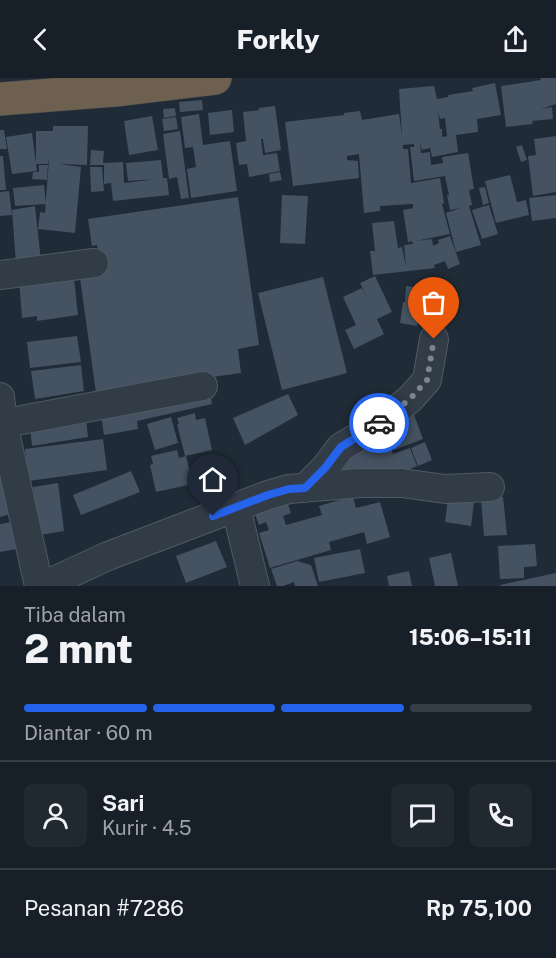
<!DOCTYPE html>
<html lang="id">
<head>
<meta charset="utf-8">
<style>
  body { margin:0; font-family:"Public Sans",sans-serif; background:#202830; color:#f1f3f6; height:100vh; display:flex; flex-direction:column; font-size:22px; white-space:nowrap }
  * { box-sizing:border-box; margin:0 }
  p { font-size:20px; color:#9ea3a8 }
  .icon { flex:none; width:33px; height:33px; fill:none; stroke:currentColor; stroke-width:2; stroke-linecap:round; stroke-linejoin:round }
  .map { position:relative; height:508px; overflow:hidden }
  .drawer { display:flex; flex-direction:column; background:#172028; flex:1 }
  .drawer>* { flex:none }
  .pin { position:absolute; display:grid; place-items:center; width:51px; height:51px; color:#fff; margin:-62px -26px; border-radius:50% 50% 50% 0; rotate:-45deg; box-shadow:0 0 6px #0007 }
  .pin .icon { rotate:45deg }
  .courier { position:absolute; display:grid; place-items:center; width:60px; height:60px; margin:-30px; border:4px solid #2563eb; border-radius:50%; background:#fff; color:#222; box-shadow:0 2px 8px #0007 }
  .head em { font-style:normal; font-weight:800 }
  .head div { display:flex; flex-direction:column-reverse }
  .head { display:flex; align-items:center; justify-content:space-between; height:102px; padding:0 24px }
  h1 { font-size:39px; font-weight:800; line-height:45px }
  .bar { display:grid; grid-template-columns:repeat(4,1fr); gap:9px 6px; align-content:center; height:72px; padding:0 24px }
  .bar i { height:8px; border-radius:4px; background:#363e45 }
  .bar .current { background:#2563eb }
  .bar p { grid-column:span 4 }
  .line { display:flex; align-items:center; gap:15px; padding:0 24px; border-top:2px solid #363e45 }
  .line div { flex:1 }
  .round { display:grid; place-items:center; flex:none; width:63px; height:63px; border-radius:9px; background:#202830 }
  header { display:flex; justify-content:space-between; align-items:center; height:78px; padding:0 24px; background:#172028; font-size:27px; font-weight:800 }
  .map>svg:first-child { display:block }
  .building { fill:#455261; fill-rule:evenodd }
  .lines { fill:none; stroke-linecap:round; stroke-linejoin:round }
  .minor-casing { stroke:#505a65; stroke-width:30 }
  .highway-casing { stroke:#3d4751; stroke-width:34 }
  .minor { stroke:#323c47; stroke-width:28 }
  .highway { stroke:#6d604f; stroke-width:33 }
  .done { stroke:#7b8692; stroke-width:6; stroke-dasharray:0 10.8 }
  .route { stroke:#2563eb; stroke-width:8 }
</style>
</head>
<body>
<header><svg class="icon" aria-label="back" viewBox="0 0 24 24"><path d="M15 5l-7 7 7 7"/></svg>Forkly<svg class="icon" aria-label="share" viewBox="0 0 24 24"><path d="M12 15V3M7 8l5-5 5 5M5 13v7h14v-7"/></svg></header>
<div class="map">
<svg width="556" height="508" viewBox="0 0 556 508">
  <rect width="100%" height="100%" fill="#1f2b36"/>
  <path class="building" d="M540,0H556V26L541,31L552,29L553,41L532,43L533,46L506,49L501,8L528,4L541,2Z
    M495,5L501,37L477,41L478,54L456,57L458,74L432,79L430,70L422,72L420,64L421,75L430,74L431,87L443,85L442,79L468,75L474,111L469,112L472,127L469,128L481,167L456,174L446,135L460,130L450,132L447,117H449L445,98L414,103L410,69H414V66L403,67V71H408L411,105L440,100L444,125L442,126L450,156L416,163L432,161L433,168L439,165L438,162L450,158L460,186L448,191L445,183L434,187L435,190L373,197L370,173H375L372,145L394,143L398,170L402,169L406,189L404,167L413,166L412,163L408,164L403,132L413,130V126L380,128V133L364,135L359,76L347,78V82L358,83L359,100L293,108L285,44L344,37V35L360,33L362,42L399,36L402,58L399,11L434,8L437,21L448,19V17L473,13L472,10ZM438,34L440,41L445,40L447,58L442,59V51H440Z
    M202,22L203,32L180,34L179,24Z
    M275,28L281,72L265,75L263,61H261L263,77L277,75L280,93L249,99L247,86L239,87L236,65L246,63L243,34L259,32V30Z
    M175,30L176,38L164,40L163,31Z
    M232,32L234,54L210,57L208,35Z
    M199,36L203,67L230,63L237,113L191,120L187,91L196,89L193,69L185,70L181,39Z
    M152,38L158,72L129,77L124,43Z
    M176,39L178,51L164,53L162,41Z
    M53,48H88L87,87L59,86L81,89L75,155L38,151L40,134L45,135L49,81L48,86H36V53H53Z
    M0,52H4L7,71H0Z
    M180,53L189,120L181,121L177,99L169,101L163,56Z
    M32,55L37,93L12,96L6,59Z
    M556,58V114L533,118L528,78L536,77L534,61Z
    M522,67L527,82L521,84L516,69Z
    M91,72L104,73L103,85L123,84L124,105L157,101L128,103L126,85L161,82L163,100H167L169,117L113,123L111,105L104,106V87H90Z
    M0,78H3L6,112H0Z
    M39,87H48L47,102L32,101L33,94H39Z
    M90,89H102L104,113L91,114Z
    M280,94L282,102L270,104L269,96Z
    M510,97L517,124L526,122L529,137L496,145L485,103Z
    M44,107L46,126L15,128L13,110Z
    M485,109L489,125L483,127L479,110Z
    M9,113L12,137L0,138V114Z
    M282,117L308,118L305,166L280,165Z
    M556,117V140L532,143L529,120Z
    M238,119L259,267L238,271L241,295L96,315L79,193L100,190L97,167L92,168L88,141Z
    M489,127L498,156L482,161L472,132Z
    M35,128L41,183L16,186L12,132Z
    M73,191L78,237L37,243V238L22,240L19,201Z
    M375,198L392,234L377,241L384,256L354,271L345,252L356,247L343,219L362,210L370,225L360,205Z
    M323,199L347,295L282,312L258,215Z
    M406,208L430,211L429,228L435,229L433,243L418,240L417,248L400,245L403,224H405Z
    M77,258L81,284L30,290L27,264Z
    M81,287L84,313L35,321L31,293Z
    M210,315L212,326L137,343L138,351L104,357L100,330Z
    M288,316L298,337L245,367L233,340Z
    M413,334L423,361L394,372L383,344Z
    M195,335L196,342L205,340L212,372L185,378L177,346H179L177,340Z
    M171,339L178,365L155,372L147,346Z
    M86,341L88,359L32,368L30,349Z
    M387,360L393,376L410,370L417,388L400,395L339,398L348,375Z
    M103,361L107,392L29,403L25,371Z
    M425,364L432,382L418,388L411,370Z
    M177,372L179,380L186,378L193,406L156,414L150,387L153,386L151,378Z
    M0,389L11,436L0,439Z
    M131,393L140,414L81,437L73,417Z
    M58,405L64,453L40,457L33,409Z
    M284,414L291,435L283,438L286,447L322,437L319,428L353,418L356,430L380,424L390,459L367,466L364,454L329,464L331,472L270,490L259,455L269,452L266,444L259,447L251,425Z
    M503,419L507,457L484,458L481,421Z
    M448,421L474,424L471,448L445,444Z
    M13,444L17,471L0,474V446Z
    M216,463L227,489L186,505L176,478Z
    M535,466L537,488L524,489V500L500,501L498,468Z
    M360,471L365,495L319,504L314,480Z
    M451,475L458,508H435L429,480Z
    M297,483L311,487L318,508H295L294,504L283,508H277L271,491Z
    M409,493L412,508H389L387,498Z
    M556,495V508H500V507Z"/>
  <g class="lines">
    <defs>
      <path id="minor" d="M0,197L94,185
        M0,319L3,345L39,508
        M0,346L203,308
        M305,410L325,390L341,369L376,348L410,321L427,302L434,261
        M236,430L255,508
        M43,508L108,478L268,417L289,411L360,405H402L445,411L490,409"/>
      <path id="highway" d="M0,21L115,12L215,0"/>
    </defs>
    <use href="#minor" class="minor-casing"/>
    <use href="#highway" class="highway-casing"/>
    <use href="#minor" class="minor"/>
    <use href="#highway" class="highway"/>
  </g>
  <g class="lines">
    <path class="done" d="M379,345L410,321L427,302L434,261"/>
    <path class="route" d="M213,438L268,417L289,411L305,410L325,390L341,369L379,345"/>
  </g>
</svg>
<div class="pin" style="left:434px;top:261px;background:#ea580c"><svg class="icon" aria-label="bag" viewBox="0 0 24 24"><path d="M5 8h14l-1 12H6zM9 8a3 3 0 0 1 6 0"/></svg></div>
<div class="pin" style="left:213px;top:438px;background:#1f2937"><svg class="icon" aria-label="home" viewBox="0 0 24 24"><path d="M3 11l9-7 9 7M6 9v11h12V9"/></svg></div>
<div class="courier" style="left:379px;top:345px"><svg class="icon" aria-label="car" viewBox="0 0 24 24"><path d="M5 17H2v-5l4-1 3-4h7l3 4 3 1v5h-3M9 17h6M6 11h13"/><circle cx="7" cy="17" r="2"/><circle cx="17" cy="17" r="2"/></svg></div>
</div>
<section class="drawer">
<div class="head"><div><h1>2 mnt</h1><p>Tiba dalam</p></div><em>15:06–15:11</em></div>
<div class="bar"><i class="current"></i><i class="current"></i><i class="current"></i><i></i><p>Diantar · 60 m</p></div>
<div class="line" style="height:108px"><a class="round"><svg class="icon" aria-label="person" viewBox="0 0 24 24"><circle cx="12" cy="8" r="4"/><path d="M4 21q1-7 8-7t8 7"/></svg></a><div><b>Sari</b><p>Kurir · 4.5</p></div><a class="round"><svg class="icon" aria-label="chat" viewBox="0 0 24 24"><path d="M4 5h16v11H9l-5 4z"/></svg></a><a class="round"><svg class="icon" aria-label="phone" viewBox="0 0 24 24"><path d="M5 4h4l2 5-3 2q2 4 5 5l2-3 5 2v4C11 20 4 13 5 4z"/></svg></a></div>
<div class="line" style="height:78px"><div>Pesanan #7286</div><b>Rp 75,100</b></div>
</section>
</body>
</html>
